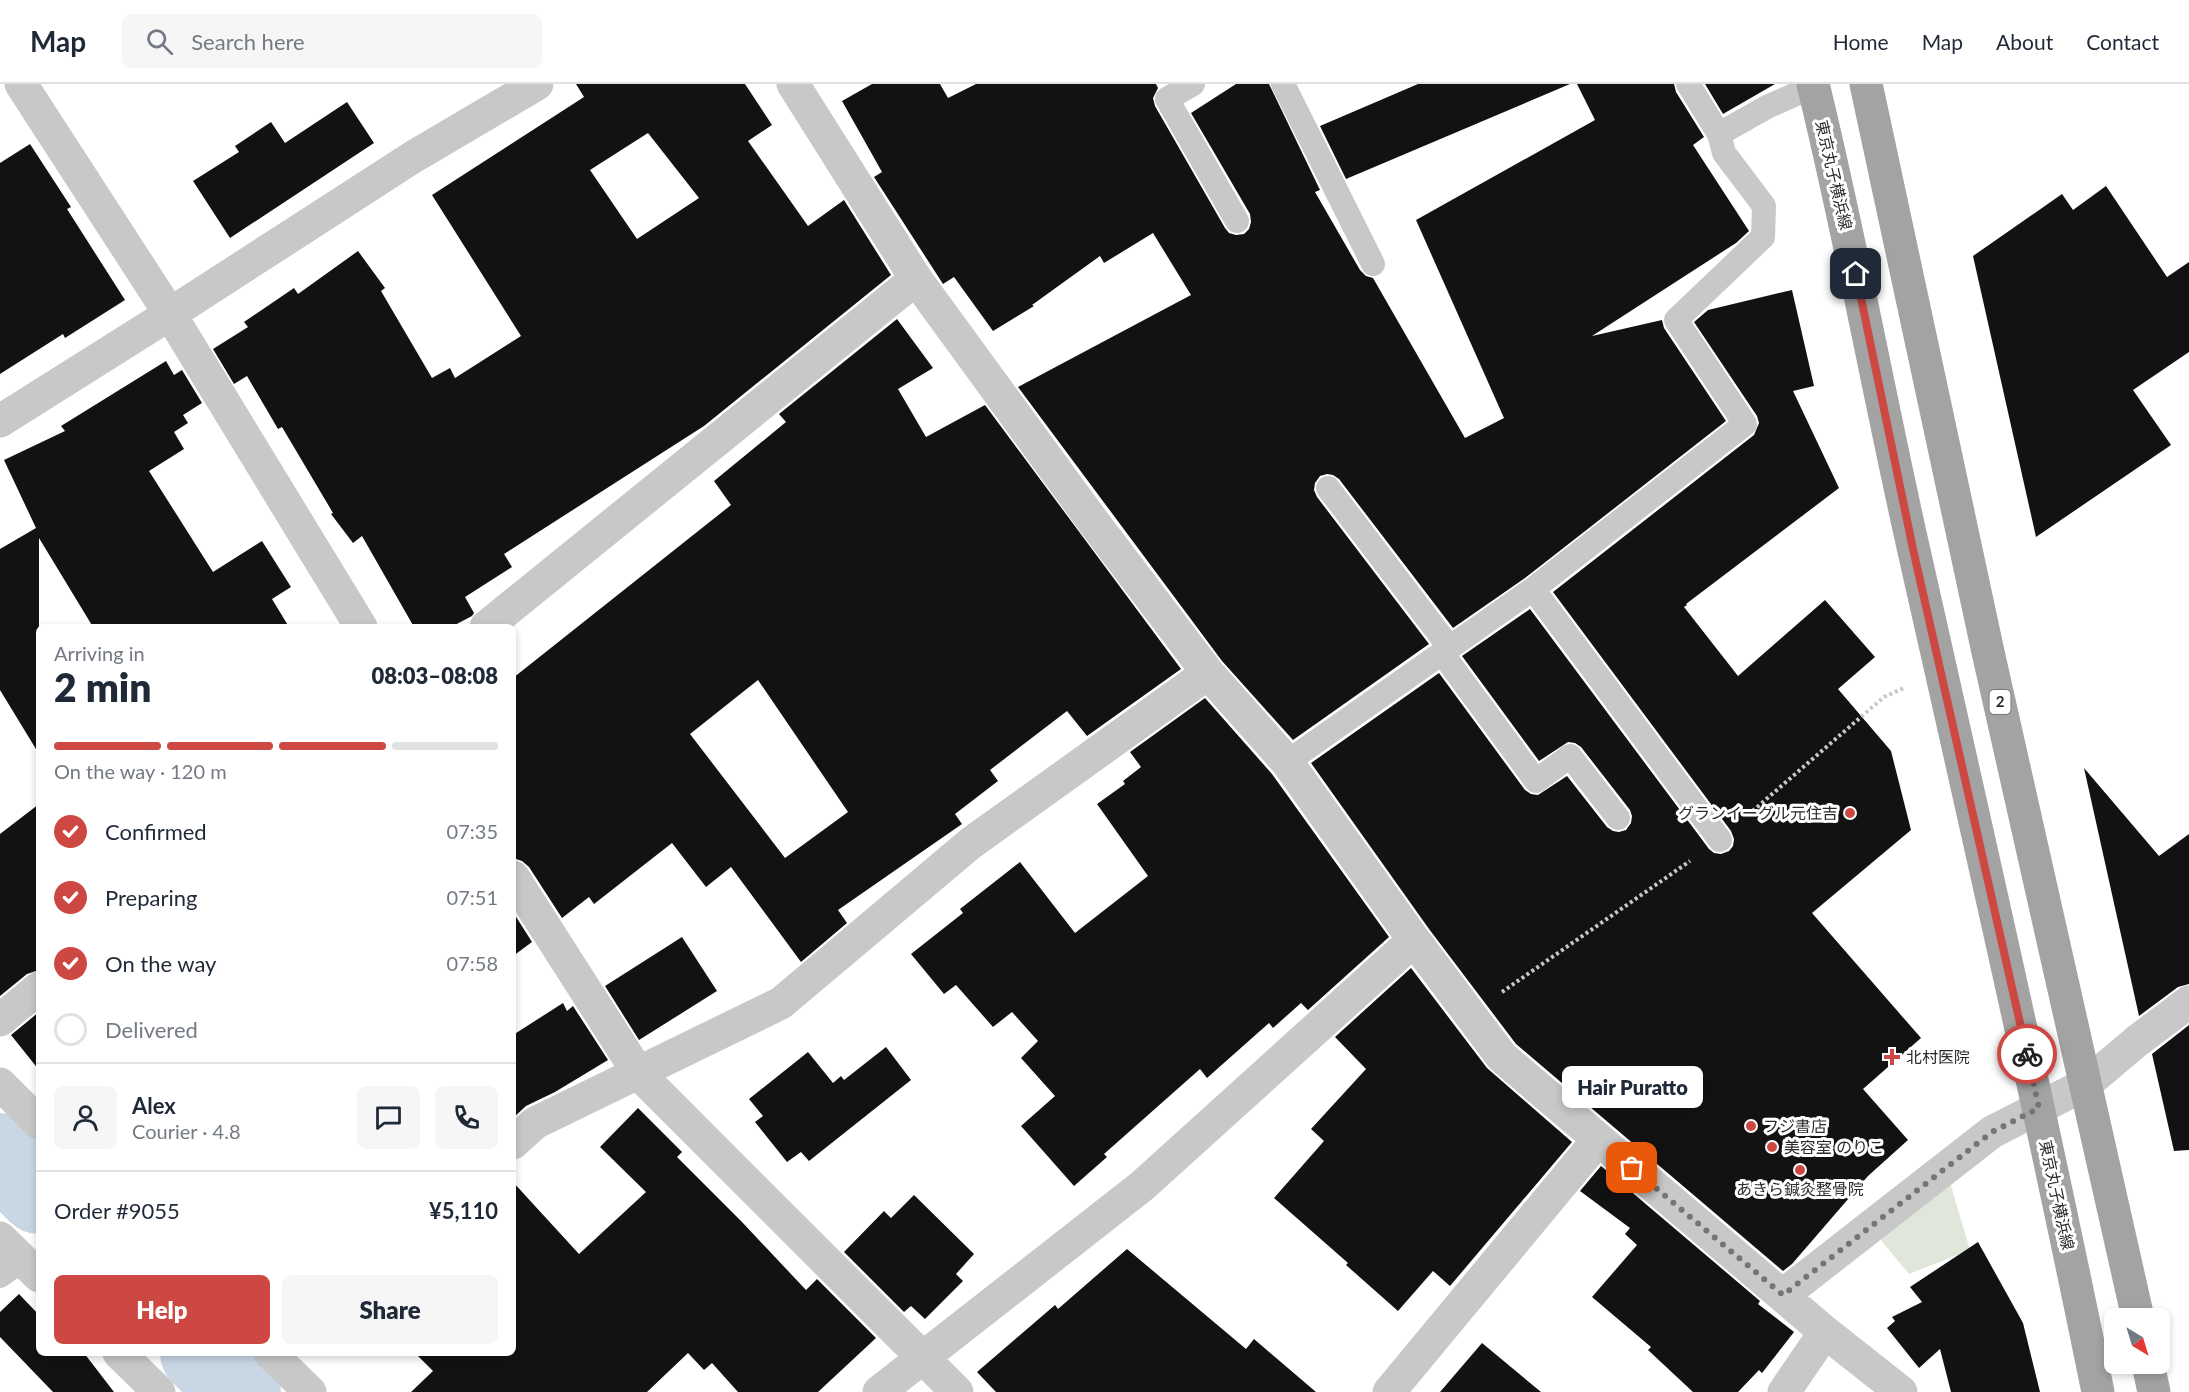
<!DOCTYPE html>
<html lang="en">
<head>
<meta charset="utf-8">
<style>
  body { margin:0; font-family:Lato,"Noto Sans JP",sans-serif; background:#f6f6f7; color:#1f2937; height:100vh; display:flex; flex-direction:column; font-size:22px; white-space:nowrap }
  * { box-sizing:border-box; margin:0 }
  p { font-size:20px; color:#747a83 }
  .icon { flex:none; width:33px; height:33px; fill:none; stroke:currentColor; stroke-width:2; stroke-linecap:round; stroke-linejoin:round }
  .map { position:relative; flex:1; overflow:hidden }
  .details { position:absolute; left:36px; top:540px; width:480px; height:732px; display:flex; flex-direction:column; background:#fff; border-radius:9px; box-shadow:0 3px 9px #0003 }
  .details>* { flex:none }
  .needle { width:39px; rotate:142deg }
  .controls { position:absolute; left:2104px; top:1224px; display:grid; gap:12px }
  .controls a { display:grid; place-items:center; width:66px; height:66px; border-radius:9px; background:#fff; box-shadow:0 3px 9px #0003; font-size:30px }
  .pin { position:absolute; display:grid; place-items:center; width:51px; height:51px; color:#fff; margin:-26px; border-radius:12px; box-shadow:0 3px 9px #0006 }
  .courier { position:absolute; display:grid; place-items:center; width:60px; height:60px; margin:-30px; border:4px solid #cd4843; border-radius:50%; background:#fff; color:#222; box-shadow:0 2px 8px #0007 }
  .bubble { position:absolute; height:42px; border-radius:9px; background:#fff; box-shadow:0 3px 9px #0003; font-size:20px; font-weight:800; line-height:42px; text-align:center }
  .overview em { font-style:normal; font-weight:800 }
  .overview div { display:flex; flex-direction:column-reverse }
  .overview { display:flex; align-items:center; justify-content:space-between; height:102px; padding:0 18px }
  h1 { font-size:39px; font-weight:800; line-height:45px }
  .bar { display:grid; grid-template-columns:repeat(4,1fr); gap:9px 6px; align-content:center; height:72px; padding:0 18px }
  .bar i { height:8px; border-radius:4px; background:#e0e1e3 }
  .bar .active { background:#cd4843 }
  .bar p { grid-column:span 4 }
  .line { display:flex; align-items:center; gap:15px; padding:0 18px; border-top:2px solid #e0e1e3 }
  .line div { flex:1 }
  .round { display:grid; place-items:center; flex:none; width:63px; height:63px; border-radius:9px; background:#f6f6f7 }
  ol { padding:0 18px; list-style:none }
  li { display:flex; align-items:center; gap:18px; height:66px }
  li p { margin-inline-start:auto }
  li .icon { padding:6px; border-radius:50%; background:#cd4843; color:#fff; stroke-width:4 }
  li:last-child { color:#747a83 }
  li i { width:33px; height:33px; border:3px solid #e0e1e3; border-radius:50% }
  .action { display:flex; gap:12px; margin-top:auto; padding:12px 18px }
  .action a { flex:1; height:69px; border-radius:9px; background:#cd4843; color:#fff; font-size:24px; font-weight:800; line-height:69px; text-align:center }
  .action a+a { background:#f6f6f7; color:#1f2937 }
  header { display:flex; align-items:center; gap:36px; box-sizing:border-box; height:84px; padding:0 30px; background:#fff; border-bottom:2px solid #e0e1e3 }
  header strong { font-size:28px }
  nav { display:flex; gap:33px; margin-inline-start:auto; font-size:21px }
  .search { width:420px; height:54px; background:#f6f6f7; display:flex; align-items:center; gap:15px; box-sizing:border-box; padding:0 21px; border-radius:9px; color:#747a83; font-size:22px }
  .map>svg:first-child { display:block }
  .green { fill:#e0e7da }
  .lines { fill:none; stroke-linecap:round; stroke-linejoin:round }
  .river { stroke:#c9d7e5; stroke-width:82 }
  .building { fill:#121212; fill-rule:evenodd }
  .path { stroke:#c8c8c8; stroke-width:4; stroke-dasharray:3 3; stroke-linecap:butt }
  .service { stroke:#c8c8c8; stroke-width:24 }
  .minor { stroke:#c8c8c8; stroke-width:33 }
  .primary { stroke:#a3a3a3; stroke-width:33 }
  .done { stroke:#757575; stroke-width:6; stroke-dasharray:0 10.8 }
  .route { stroke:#cd4843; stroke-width:8 }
  .poi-dot { fill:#cd4843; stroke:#fff; stroke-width:2 }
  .labels { text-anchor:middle; stroke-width:6; stroke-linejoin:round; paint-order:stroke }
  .shield { fill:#fff; stroke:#6b6b6b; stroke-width:1.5 }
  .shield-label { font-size:15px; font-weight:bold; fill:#2b2b2b }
  .street-label { font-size:16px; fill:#2b2b2b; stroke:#fff }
  .poi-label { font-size:16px; fill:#2b2b2b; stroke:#fff; text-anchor:start }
</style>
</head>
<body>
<header>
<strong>Map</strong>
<div class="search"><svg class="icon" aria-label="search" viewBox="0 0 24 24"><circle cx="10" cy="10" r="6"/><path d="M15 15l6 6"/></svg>Search here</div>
<nav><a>Home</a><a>Map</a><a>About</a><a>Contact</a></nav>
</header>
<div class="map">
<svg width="2189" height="1308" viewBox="0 0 2189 1308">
  <rect width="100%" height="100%" fill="#fff"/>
  <path class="green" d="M1949,1095L1970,1166L1909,1190L1875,1149Z"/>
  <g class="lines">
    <path class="river" d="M0,1070L39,1109
      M201,1269L240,1308"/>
  </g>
  <path class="building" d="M576,0H745L772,41L748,57L808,142L844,116L891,191L704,342L504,470L512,483L465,513L474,529L472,532L451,543H414L362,452L353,459L331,430L333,429L282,343L278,345L247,292L234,300L213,265L248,243L244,238L294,204L298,210L358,167L385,204L381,207L432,294L450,284L455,294L521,252L432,111L584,13ZM648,49L699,114L637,155L590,86Z
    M872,0H940L948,14L976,0H1156L1158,4L1153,14L1155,22L1225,144L1229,149L1236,151L1244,150L1249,145L1251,138L1250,130L1191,29L1236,0H1269L1320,106L1315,108L1360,186L1366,192L1373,194L1465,354L1504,334L1416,136L1595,36L1577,0H1674L1676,8L1704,53L1693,61L1749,147L1736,159L1592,252L1662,236L1664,244L1726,337L1525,494L1453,544L1339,395L1333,391L1327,390L1320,392L1315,399L1314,406L1317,413L1429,560L1293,656L1222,577L1018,303L1191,211L1153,149L1104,179L1100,172L1032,221L1034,222L993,247L954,193L943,200L874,93L882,88L842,17Z
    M1418,0H1570L1346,95L1320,42Z
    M1705,0H1775L1723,30Z
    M347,18L374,59L230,154L193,97L239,68L235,62L271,38L285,59Z
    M30,60L71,123L67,125L125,216L65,254L63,250L0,290V79Z
    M2106,102L2167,193L2189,178V268L2133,306L2171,361L2036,453L1973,172L2062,110L2073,126Z
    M1792,206L1814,302L1793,307L1839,404L1686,520L1687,521L1684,523L1738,592L1825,516L1875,573L1838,605L1891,667L1911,746L1812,829L1921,954L1863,1005L1908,1056L1868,1092L1792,1180L1783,1187L1516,960L1429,845L1311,679L1439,589L1525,706L1531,710L1538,711L1567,692L1607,743L1613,747L1619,748L1626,746L1631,739L1632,732L1630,726L1581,663L1575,659L1568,658L1539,677L1462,572L1530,525L1709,765L1714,769L1721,770L1729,767L1733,762L1734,755L1731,747L1553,508L1754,351L1759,339L1757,332L1694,238L1708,226Z
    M897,235L933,284L898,305L926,353L985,321L1181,585L1087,652L1067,627L990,686L998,697L955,730L962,740L838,826L847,839L801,878L731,783L706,803L672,759L594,820L589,813L562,834L529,783L522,777L513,774V594L731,421L714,397L786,338L779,330ZM758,596L848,728L785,774L690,650Z
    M166,277L174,291L182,286L202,319L183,331L188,339L174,348L184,365L149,387L213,488L262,457L291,503L272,515L289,543H93L39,454V670L0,606V465L36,444L4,376L65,347L61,342Z
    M1205,614L1272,690L1389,853L1308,926L1301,919L1273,944L1269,939L1207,994L1200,985L1104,1070L1107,1073L1074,1102L1021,1042L1055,1012L1021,974L1038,957L1012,928L993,943L956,901L944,910L911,870L963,829L960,825L1020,778L1075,849L1148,792L1097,720L1125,700L1123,697L1141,683L1130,668Z
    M2084,684L2159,772L2189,750V900L2178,903L2139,932Z
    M39,720V886L27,890L0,912V750Z
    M513,828L532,858L513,872Z
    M682,853L717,907L639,956L605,902Z
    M1411,884L1487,984L1572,1058L1450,1202L1433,1187L1398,1227L1346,1181L1348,1179L1274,1114L1324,1057L1311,1045L1366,985L1335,953Z
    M563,919L567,927L573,922L608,976L555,1008L526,1022L513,1034V951Z
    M39,928V986L11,951Z
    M2189,941V1066L2174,1067L2152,970Z
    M886,963L911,996L809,1077L801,1068L787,1078L755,1038L763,1032L749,1015L808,968L833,999L841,992L844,996Z
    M638,1024L682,1068L677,1073L742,1138L806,1206L817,1195L876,1254L818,1308H738L712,1279L704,1286L688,1269L647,1308H411L433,1287L415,1269H513V1098L579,1170L646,1108L600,1063Z
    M1601,1082L1760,1217L1758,1220L1794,1248L1762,1289L1759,1286L1738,1308H1693L1648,1266L1651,1263L1592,1213L1637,1161L1625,1150L1630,1144L1580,1107Z
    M914,1111L974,1170L956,1190L963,1197L925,1235L911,1222L904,1228L844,1168L884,1127L891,1134Z
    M1978,1158L2023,1239L2040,1308H1951L1940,1265L1919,1284L1887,1244L1895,1237L1892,1233L1922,1218L1910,1203Z
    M1127,1165L1246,1265L1254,1255L1316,1308H996L977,1288L1055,1221L1058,1225Z
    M19,1210L39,1231V1269H84L114,1308H53L0,1253V1228Z
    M1482,1259L1541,1308H1440Z"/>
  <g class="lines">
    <path class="path" d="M1748,731L1884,613L1904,604
      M1502,908L1690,777"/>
    <path class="service" d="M1193,0L1167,15L1237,137
      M1283,0L1373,180
      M1719,50L1767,23L1814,2
      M1328,404L1450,564
      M1533,505L1720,756
      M1442,569L1536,697L1570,672L1618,734
      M1287,678L1533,505L1745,340L1676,236L1763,153L1764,122L1724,69L1719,50L1688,0
      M0,1192L23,1176"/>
    <path class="minor" d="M21,0L170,230L361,543
      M793,0L916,195L1092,436L1208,589L1287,678L1414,856L1502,973L1825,1248L1901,1308
      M0,337L170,230L413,73L537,0
      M486,543L916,195
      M513,793L639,990L957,1308
      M0,936L39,904
      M0,1000L39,1039
      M513,1059L535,1039L781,919L971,759L1208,589
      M0,1154L39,1192
      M1783,1211L1992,1048L2086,1000L2137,957L2189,918
      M119,1269L159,1308
      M270,1269L310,1308
      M879,1308L1142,1102L1414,856
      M1389,1308L1598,1056
      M1784,1308L1825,1248"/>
    <path class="primary" d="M1813,0C1851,155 1879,312 1914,467C1977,747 2041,1027 2098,1308
      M1866,0L1988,568L2138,1234
      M2148,1280L2154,1308"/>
  </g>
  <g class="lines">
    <path class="done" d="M1632,1084L1783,1211L1992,1048L2039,1024L2027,970"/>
    <path class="route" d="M1856,190L1913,465L2027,970"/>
  </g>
  <g class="poi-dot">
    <circle cx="1850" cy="729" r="6"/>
    <path d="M1889 964h6v6h6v6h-6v6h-6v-6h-6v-6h6z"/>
    <circle cx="1751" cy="1042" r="6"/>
    <circle cx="1772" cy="1063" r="6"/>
    <circle cx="1800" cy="1086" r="6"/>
  </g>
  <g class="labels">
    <rect class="shield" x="1989.5" y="606" width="21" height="24" rx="4.5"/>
    <g class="shield-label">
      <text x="2000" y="623">2</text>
    </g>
    <g class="street-label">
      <text transform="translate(1834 91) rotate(77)" y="6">東京丸子横浜線</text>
      <text transform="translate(2057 1111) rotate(78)" y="6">東京丸子横浜線</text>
    </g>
    <g class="poi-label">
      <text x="1838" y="735" text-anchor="end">グランイーグル元住吉</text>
      <text x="1906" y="979">北村医院</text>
      <text x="1763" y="1048">フジ書店</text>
      <text x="1784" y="1069">美容室 のりこ</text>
      <text x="1800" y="1111" text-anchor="middle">あきら鍼灸整骨院</text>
    </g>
  </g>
</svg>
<div class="controls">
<a><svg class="needle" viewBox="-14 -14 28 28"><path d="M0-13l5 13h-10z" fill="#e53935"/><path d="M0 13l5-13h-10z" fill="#747a83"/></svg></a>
</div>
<div class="pin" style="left:1632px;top:1084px;background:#ea580c"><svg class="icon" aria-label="bag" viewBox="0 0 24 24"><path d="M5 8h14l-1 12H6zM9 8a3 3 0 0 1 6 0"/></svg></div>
<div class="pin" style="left:1856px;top:190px;background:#1f2937"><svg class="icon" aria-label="home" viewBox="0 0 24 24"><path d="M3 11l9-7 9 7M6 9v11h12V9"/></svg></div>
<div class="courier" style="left:2027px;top:970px"><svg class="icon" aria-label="bike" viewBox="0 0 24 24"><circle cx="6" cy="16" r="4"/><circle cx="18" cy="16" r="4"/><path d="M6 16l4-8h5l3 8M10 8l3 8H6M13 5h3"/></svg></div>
<div class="bubble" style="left:1562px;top:982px;width:141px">Hair Puratto</div>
<section class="details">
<div class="overview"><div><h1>2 min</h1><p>Arriving in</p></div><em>08:03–08:08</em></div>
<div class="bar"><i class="active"></i><i class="active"></i><i class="active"></i><i></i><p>On the way · 120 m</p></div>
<ol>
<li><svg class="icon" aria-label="check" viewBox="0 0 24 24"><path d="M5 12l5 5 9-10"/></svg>Confirmed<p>07:35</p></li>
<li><svg class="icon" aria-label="check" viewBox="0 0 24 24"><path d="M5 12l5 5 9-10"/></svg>Preparing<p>07:51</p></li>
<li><svg class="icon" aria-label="check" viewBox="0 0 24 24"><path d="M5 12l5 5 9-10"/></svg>On the way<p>07:58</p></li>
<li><i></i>Delivered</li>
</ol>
<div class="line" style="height:108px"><a class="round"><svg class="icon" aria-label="person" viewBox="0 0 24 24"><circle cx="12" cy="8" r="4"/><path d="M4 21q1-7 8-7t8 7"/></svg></a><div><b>Alex</b><p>Courier · 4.8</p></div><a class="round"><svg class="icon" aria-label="chat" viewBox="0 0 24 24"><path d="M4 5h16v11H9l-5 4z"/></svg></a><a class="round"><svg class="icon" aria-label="phone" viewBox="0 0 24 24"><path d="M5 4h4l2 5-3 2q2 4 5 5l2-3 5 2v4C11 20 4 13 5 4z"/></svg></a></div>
<div class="line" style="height:78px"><div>Order #9055</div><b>¥5,110</b></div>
<div class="action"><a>Help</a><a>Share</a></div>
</section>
</div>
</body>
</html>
